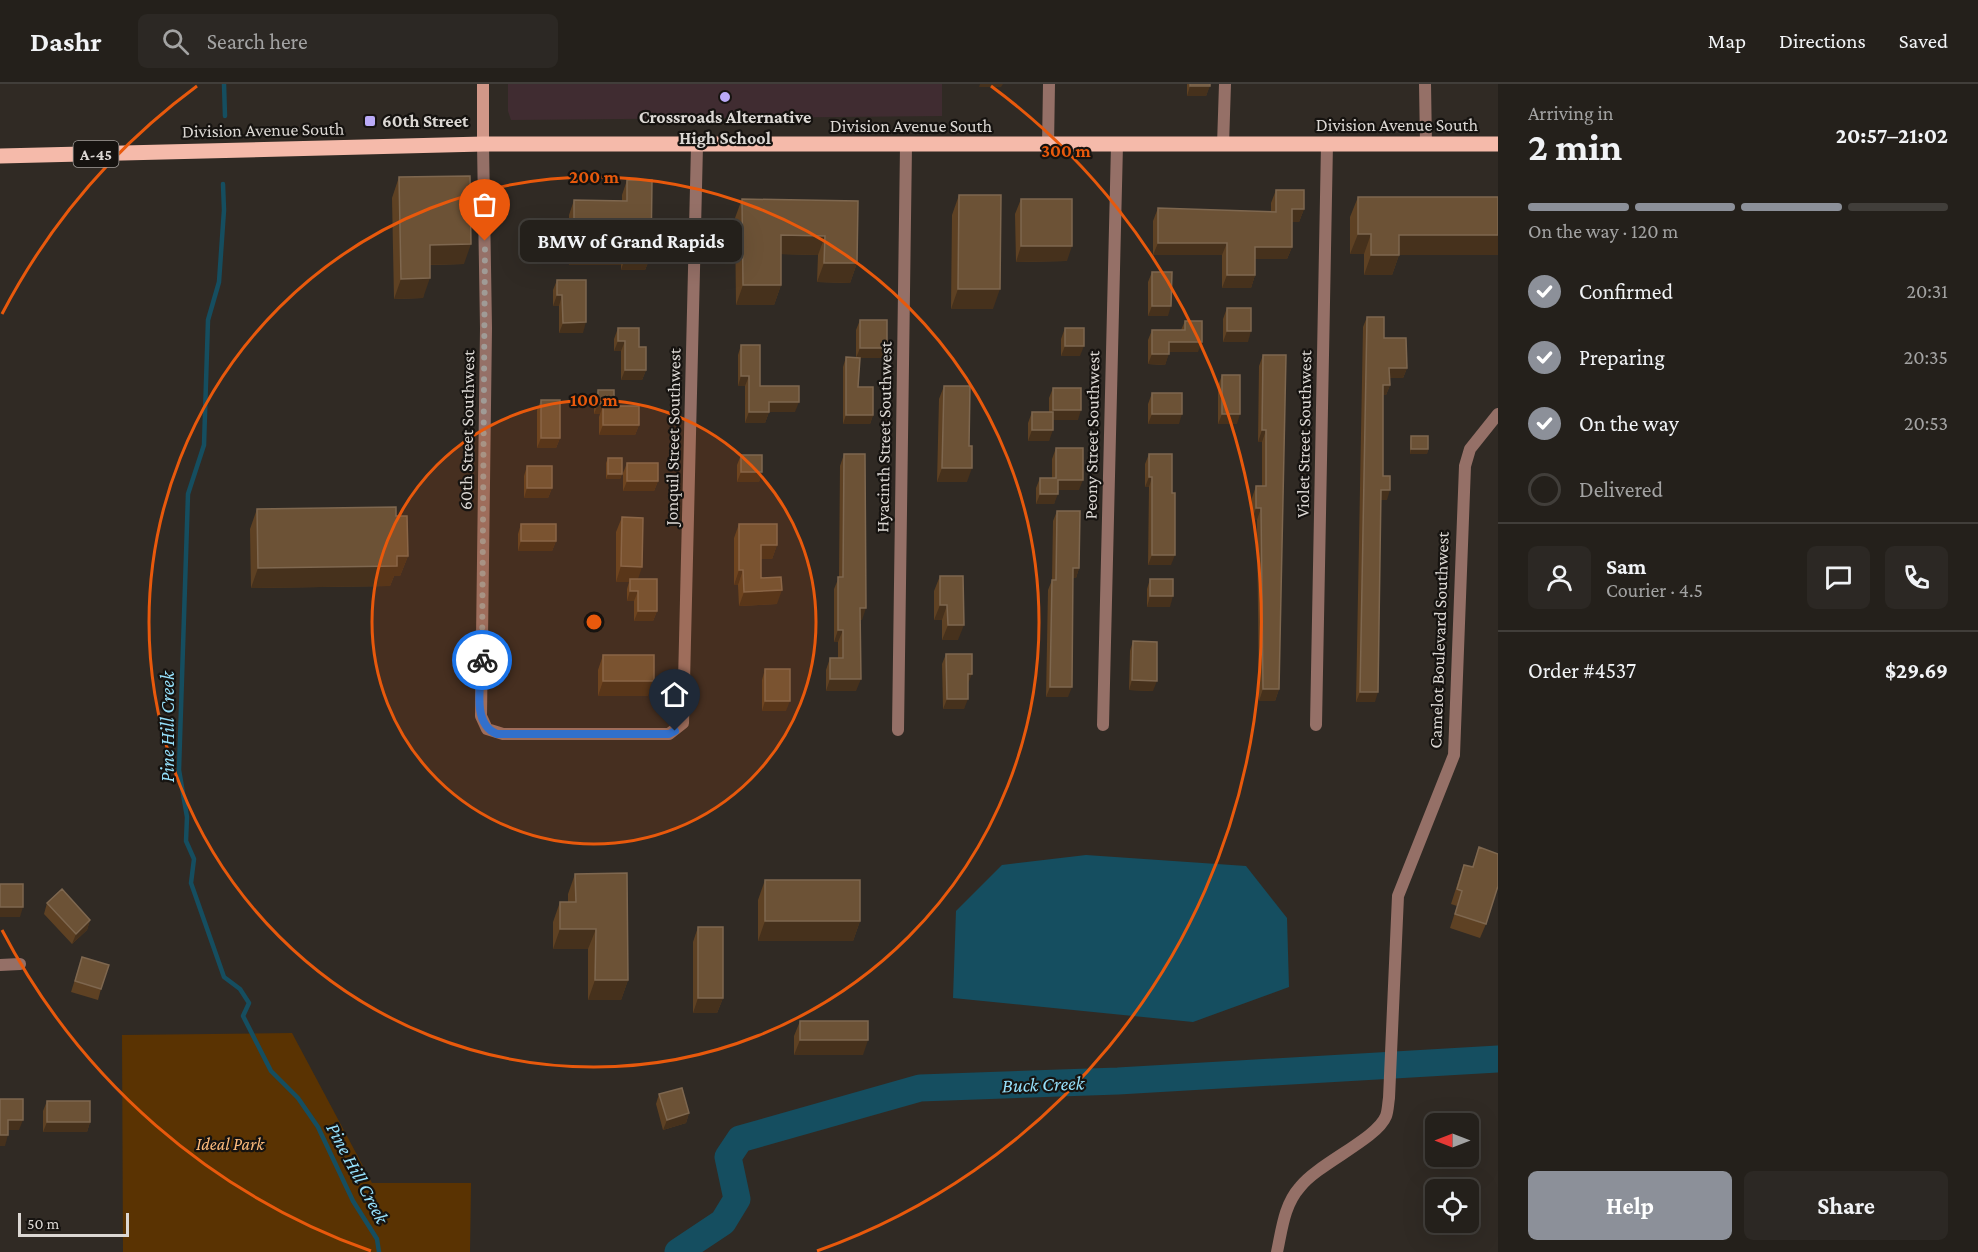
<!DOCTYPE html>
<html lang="en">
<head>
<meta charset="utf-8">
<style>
  body { margin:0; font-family:"Crimson Pro",serif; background:#2c2824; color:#f1f3f6; height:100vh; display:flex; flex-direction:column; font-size:22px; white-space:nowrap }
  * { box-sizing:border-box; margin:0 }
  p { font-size:20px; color:#a3a3a3 }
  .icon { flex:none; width:33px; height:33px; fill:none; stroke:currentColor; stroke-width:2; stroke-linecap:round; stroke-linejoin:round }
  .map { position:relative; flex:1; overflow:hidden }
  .sheet { display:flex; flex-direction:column; background:#24201b; width:480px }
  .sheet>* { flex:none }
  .needle { width:39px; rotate:270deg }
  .buttons { position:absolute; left:1425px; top:1029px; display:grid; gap:12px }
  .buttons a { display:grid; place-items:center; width:54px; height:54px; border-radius:9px; background:#24201b; box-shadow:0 6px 24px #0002,0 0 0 2px #413e3a; font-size:30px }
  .scale { position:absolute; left:18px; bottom:15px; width:111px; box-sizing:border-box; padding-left:6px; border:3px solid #dcd8d4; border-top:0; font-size:16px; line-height:21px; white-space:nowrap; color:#dcd8d4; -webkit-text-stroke:4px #161310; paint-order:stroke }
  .pin { position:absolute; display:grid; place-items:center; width:51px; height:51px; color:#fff; margin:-62px -26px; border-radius:50% 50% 50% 0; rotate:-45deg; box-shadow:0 0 6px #0007 }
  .pin .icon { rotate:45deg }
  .courier { position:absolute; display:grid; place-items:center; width:60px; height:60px; margin:-30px; border:4px solid #1a73e8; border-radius:50%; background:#fff; color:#222; box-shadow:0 2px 8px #0007 }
  .bubble { position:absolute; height:42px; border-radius:9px; background:#24201b; box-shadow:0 6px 24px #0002,0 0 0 2px #413e3a; font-size:20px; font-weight:700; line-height:42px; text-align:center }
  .summary em { font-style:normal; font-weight:700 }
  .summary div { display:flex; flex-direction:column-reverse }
  .summary { display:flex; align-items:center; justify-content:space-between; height:102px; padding:0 30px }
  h1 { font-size:39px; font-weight:700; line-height:45px }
  .bar { display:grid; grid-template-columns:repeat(4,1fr); gap:9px 6px; align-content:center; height:72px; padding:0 30px }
  .bar i { height:8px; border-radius:4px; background:#413e3a }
  .bar .current { background:#8c9099 }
  .bar p { grid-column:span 4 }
  .line { display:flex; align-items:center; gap:15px; padding:0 30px; border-top:2px solid #413e3a }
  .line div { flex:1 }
  .round { display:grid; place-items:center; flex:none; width:63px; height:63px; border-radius:9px; background:#2c2824 }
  ol { padding:0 30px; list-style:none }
  li { display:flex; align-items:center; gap:18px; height:66px }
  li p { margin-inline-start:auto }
  li .icon { padding:6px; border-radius:50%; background:#8c9099; color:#fff; stroke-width:4 }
  li:last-child { color:#a3a3a3 }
  li i { width:33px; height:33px; border:3px solid #413e3a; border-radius:50% }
  .primary-button { display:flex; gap:12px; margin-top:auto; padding:12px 30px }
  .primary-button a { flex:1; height:69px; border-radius:9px; background:#8c9099; color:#fff; font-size:24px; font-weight:700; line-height:69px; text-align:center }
  .primary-button a+a { background:#2c2824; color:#f1f3f6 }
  header { display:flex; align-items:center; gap:36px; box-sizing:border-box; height:84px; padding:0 30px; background:#24201b; border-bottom:2px solid #413e3a }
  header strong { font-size:28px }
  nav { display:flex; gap:33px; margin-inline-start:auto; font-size:21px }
  .search { width:420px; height:54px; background:#2c2824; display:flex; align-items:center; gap:15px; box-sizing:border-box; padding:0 21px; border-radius:9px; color:#a3a3a3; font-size:22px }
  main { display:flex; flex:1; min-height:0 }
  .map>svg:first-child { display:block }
  .education { fill:#402c31 }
  .green { fill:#5a3302 }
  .water { fill:#154e60 }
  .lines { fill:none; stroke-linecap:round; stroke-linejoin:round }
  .stream { stroke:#154e60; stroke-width:4.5 }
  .river { stroke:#154e60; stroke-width:27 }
  .street { stroke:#957067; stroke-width:12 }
  .secondary { stroke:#d19788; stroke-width:12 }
  .primary { stroke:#f5baaa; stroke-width:15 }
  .wall { fill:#5e4123 }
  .shaded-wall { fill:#46311c }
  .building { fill:#6c5236; stroke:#7e674f; stroke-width:1.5 }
  .done { stroke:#a09b96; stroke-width:6; stroke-dasharray:0 10.8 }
  .route { stroke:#1a73e8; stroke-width:8 }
  .ring { fill:none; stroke:#e8590c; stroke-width:3 }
  .poi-dot { fill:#baaaf7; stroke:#161310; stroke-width:2 }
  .labels { text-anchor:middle; stroke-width:4.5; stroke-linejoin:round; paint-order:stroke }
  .shield { fill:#161310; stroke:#a19d99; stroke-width:1.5 }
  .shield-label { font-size:16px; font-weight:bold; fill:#dcd8d4 }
  .poi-label { font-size:18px; font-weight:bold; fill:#dcd8d4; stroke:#161310 }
  .street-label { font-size:18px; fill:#dcd8d4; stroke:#161310 }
  .park-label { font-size:18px; font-style:italic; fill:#fdbb7c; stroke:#161310 }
  .water-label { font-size:20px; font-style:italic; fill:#95dffa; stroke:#161310 }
  .centre { fill:#e8590c; stroke:#161310; stroke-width:3 }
  .ring-label { font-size:18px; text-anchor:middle; font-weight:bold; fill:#e8590c; stroke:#161310; stroke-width:4.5; stroke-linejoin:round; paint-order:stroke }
</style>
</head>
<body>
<header>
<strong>Dashr</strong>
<div class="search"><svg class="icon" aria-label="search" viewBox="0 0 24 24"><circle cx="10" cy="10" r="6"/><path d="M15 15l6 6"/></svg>Search here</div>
<nav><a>Map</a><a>Directions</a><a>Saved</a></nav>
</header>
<main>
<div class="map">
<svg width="1498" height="1168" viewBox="0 0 1498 1168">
  <rect width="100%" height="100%" fill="#302a24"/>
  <path class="education" d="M508,0H942V32L511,36L508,27Z"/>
  <path class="green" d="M292,949L372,1099H471L470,1168H123L122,951Z"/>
  <path class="water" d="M1086,771L1246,782L1287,834L1289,903L1193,938L953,914L956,827L1002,781Z"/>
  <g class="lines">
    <path class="stream" d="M224,0L225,32
      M223,100L224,126L219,198L208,236L204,361L188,410L179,686L187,733L186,757L194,775L191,799L224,893L240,905L249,919L243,932L271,987L298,1014L318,1043L353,1117L377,1155L379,1168"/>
    <path class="river" d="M678,1168L723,1138L737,1115L728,1073L740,1055L920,1004L1118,997L1498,975"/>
    <path class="street" d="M1425,0L1426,60
      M483,60L486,244L481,632L487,645L503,650H669L683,639L697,62
      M1223,61L1225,0
      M1048,62L1049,0
      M1103,641L1117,61
      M1316,641L1327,60
      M898,646L906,62
      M0,881L20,880
      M1277,1168C1282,1145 1284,1121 1300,1103C1319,1079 1377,1055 1386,1032C1388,1027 1388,1020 1389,1014L1398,812L1454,671L1465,382L1470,365L1498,330"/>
    <path class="secondary" d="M483,0V60"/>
    <path class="primary" d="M0,72L483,60H1498"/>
  </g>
  <path class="wall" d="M1187,0H1210L1206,12H1187Z
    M399,93L464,180L430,181L423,214L394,215L392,114Z
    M627,96L651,171L645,186H621V181H569V131L574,116L622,117V111Z
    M1276,106L1304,125L1299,138H1292V163L1287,175H1255V191L1251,204H1222V171H1153V137L1158,124L1271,128V119Z
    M959,111L993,225H951L952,131Z
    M1358,113L1498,171H1399L1392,191H1364V170H1350V133Z
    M742,115L858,117L857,179L850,199L817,198L818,171L781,170V201L774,221H736L735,134Z
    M1021,115L1067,177L1016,178L1015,130Z
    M1152,188L1168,232H1148V198Z
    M557,196L583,249H559V222H553V206Z
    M1227,224L1248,258H1223V235Z
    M1367,233L1407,284L1403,294H1390V301L1386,311H1383V392L1387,416H1381L1375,618H1356L1363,243Z
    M860,236L883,274H859L858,303L873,331L870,340H843V283L846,273L856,274V246Z
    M1185,237L1198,268H1169L1165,281L1148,280V256L1152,246H1181Z
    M618,244L639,263L646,286L642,296H621V267H614V255Z
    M1065,244L1080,272H1061V255Z
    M741,261L760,302L795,328H769L765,339H745V302H738V271Z
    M1263,271L1279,605L1275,617H1259L1257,436H1252V414L1256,402H1262V358H1258L1259,282Z
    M1222,291L1237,340H1218V302Z
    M944,302L967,398H937L939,315Z
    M1053,304L1078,336H1053L1049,357H1028V339L1032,328H1049V314Z
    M598,306L613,322L639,341L635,351H599V333L600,330H594V316Z
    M1152,309L1179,340H1148V320Z
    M541,316L560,354L556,364H537V326Z
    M1411,352L1428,365L1427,370H1410V357Z
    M1056,364L1079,406H1058L1054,420H1036V404L1040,394H1052V375Z
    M844,370L862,536H860L856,607H826V586L830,574H838V558H834V505L839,493L840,382Z
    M1149,370L1171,481H1148L1149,403H1145V380Z
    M741,371L762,388L759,398H737V381Z
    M608,374L622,390L620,395H606V379Z
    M627,379L658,397L654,407H623V389Z
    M527,382L552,404L548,414H524V392Z
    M257,425L396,432L408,472L400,492H394L390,502L251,504L250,445Z
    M1057,427L1079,484L1076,494H1073L1068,613H1046L1048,506L1052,496L1053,437Z
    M622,433L638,495L657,527L653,537H634V517H627V505L629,498H616V448Z
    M521,440L556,457L552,467H518V450Z
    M739,440L777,461L772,475H761V494L777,520L739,522L738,501H734V454Z
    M940,492L958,556H942V536H934V507Z
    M1150,495L1170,523H1147V505Z
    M1133,557L1153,607L1129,606L1130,567Z
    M946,570L968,600L964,625H943L942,580Z
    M603,571L648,612H598V586Z
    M765,585L786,627H762V596Z
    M1479,763L1486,840L1480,854L1450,844L1457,822L1451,820L1459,795L1464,781L1472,783Z
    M575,790L628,896L621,916H588V865H553V838L560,818H568V810Z
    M765,796L860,837L853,857H758V816Z
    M47,819L90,836L87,846L72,860L44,830Z
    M698,843L723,914L717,929H693V858Z
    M82,873L101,905L98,916L71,908Z
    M800,937L863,971H794V952Z
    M659,1010L689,1029L686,1039L663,1046L656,1020Z
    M47,1017L90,1038L87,1048H43V1027Z"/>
  <path class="shaded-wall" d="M980,0H1003L1001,3H979Z
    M1190,2H1210L1206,12H1187Z
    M1292,125H1304L1299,138H1287Z
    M1358,150H1371L1364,170H1350Z
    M781,151L825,152L818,171L774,170Z
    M1399,151H1498V171H1392Z
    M1158,159H1227L1222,171H1153Z
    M471,160L464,180L423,181L430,161Z
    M1021,162H1072L1067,177L1016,178Z
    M1255,163H1292L1287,175H1251Z
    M574,166H626L621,181H569Z
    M626,171H651L645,186H621Z
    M1371,171H1399L1392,191H1364Z
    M824,179H857L850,199L817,198Z
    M1227,191H1255L1251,204H1222Z
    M430,194L423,214L394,215L401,195Z
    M743,201H781L774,221H736Z
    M958,205H1000L993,225H951Z
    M557,211H562L559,222H553Z
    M1152,222H1171L1168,232H1148Z
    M586,238L583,249H559L563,239Z
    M1227,247H1251L1248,258H1223Z
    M618,257H625L621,267H614Z
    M1169,258H1202L1198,268H1166Z
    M1065,262H1084L1080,272H1061Z
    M860,264H887L883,274H856Z
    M1152,270H1169L1165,281L1148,280Z
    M1389,284H1407L1403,294H1386Z
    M625,286H646L642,296H621Z
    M741,292H749L745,302H738Z
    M1383,301H1390L1386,311H1379Z
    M769,318H799L795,328H765Z
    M598,320H614L610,330L603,322L600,330H594Z
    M1053,326H1081L1078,336H1049Z
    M749,328H769L765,339H745Z
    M1152,330H1182L1179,340H1148Z
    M1222,330H1240L1237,340H1218Z
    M846,331H873L870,340H843Z
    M603,341H639L635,351H599Z
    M1032,346H1053L1049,357H1028Z
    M1262,346H1266L1262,358H1258Z
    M541,354H560L556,364H537Z
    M1411,365H1428L1427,370H1410Z
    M942,384H972L967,398H937Z
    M741,388H762L759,398H737Z
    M608,390H622L620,395H606Z
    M1149,393H1152L1149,403H1145Z
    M1058,396H1083L1079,406H1054Z
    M627,397H658L654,407H623Z
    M527,404H552L548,414H524Z
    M1381,406H1390L1387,416H1377Z
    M1040,410H1058L1054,420H1036Z
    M1256,424H1261L1257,436H1252Z
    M521,457H556L552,467H518Z
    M761,461H777L772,475H756Z
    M1152,471H1175L1171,481H1148Z
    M397,472H408L400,492H394L390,502L251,504L258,484Z
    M621,482L642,483L637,498L630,495L629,498H616Z
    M1073,484H1079L1076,494H1069Z
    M739,486H743L738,501H734Z
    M782,506L777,520L739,522L744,508Z
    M630,507H638L634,517H627Z
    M1150,512H1173L1170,523H1147Z
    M940,521H947L942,536H934Z
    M860,524H866L862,536H855Z
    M638,527H657L653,537H634Z
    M948,541H964L958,556H942Z
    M838,546H843L838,558H834Z
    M968,590H972L968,600Z
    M830,595H861L856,607H826Z
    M1132,596L1157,597L1153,607L1129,606Z
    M603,597H654L648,612H598Z
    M1050,603H1072L1068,613H1046Z
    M1263,605H1279L1275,617H1259Z
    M1360,608H1378L1375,618H1356Z
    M947,615H968L964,625H943Z
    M765,617H790L786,627H762Z
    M0,823H23L20,833H0Z
    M90,836L87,846L72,860L76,850Z
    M765,837H860L853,857H758Z
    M560,845H596L588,865H553Z
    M595,896H628L621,916H588Z
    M698,914H723L717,929H693Z
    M800,956H868L863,971H794Z
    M689,1029L686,1039L663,1046L667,1036Z
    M8,1036H23L19,1046H5Z
    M47,1038H90L87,1048H43Z
    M0,1051H8L5,1062H0Z"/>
  <path class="building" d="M1190,0H1210V2H1190Z
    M470,92L471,160L430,161V194L401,195L399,93Z
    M627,96H652L651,171H626V166H574V116L627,117Z
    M1276,106H1304V125H1292V163H1255V191H1227V159H1158V124L1276,128Z
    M959,111H1001L1000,205H958Z
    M1358,113H1498V151H1399V171H1371V150H1358Z
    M742,115L858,117L857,179H824L825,152L781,151V201H743Z
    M1021,115H1072V162H1021Z
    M1152,188H1172L1171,222H1152Z
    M557,196H586V238L563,239L562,211H557Z
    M1227,224H1251V247H1227Z
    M1367,233H1384V254H1406L1407,284H1389L1390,301H1383V392H1390V406H1381L1378,608H1360Z
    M860,236H887V264H860Z
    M1185,237H1202V258H1169V270H1152V246H1185Z
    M618,244H639V263H646V286H625V257H618Z
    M1065,244H1084V262H1065Z
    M741,261H760V302H799V318H769V328H749V292H741Z
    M1263,271H1286L1279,605H1263L1261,424H1256V402H1266V346H1262Z
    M846,273L860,274L858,303H873V331H846Z
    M1222,291H1240V330H1222Z
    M944,302H970L969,362H972V384H942Z
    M1053,304H1081V326H1053Z
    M598,306H614V320H598Z
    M1152,309H1182V330H1152Z
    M541,316H560V354H541Z
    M603,322H639V341H603Z
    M1032,328H1053V346H1032Z
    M1411,352H1428V365H1411Z
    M1056,364H1083V396H1058V410H1040V394H1056Z
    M844,370H865L866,524H860L861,595H830V574H843V546H838V493H843Z
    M1149,370H1172V409H1175V471H1152V393H1149Z
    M741,371H762V388H741Z
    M608,374H622V390H608Z
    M627,379H658V397H627Z
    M527,382H552V404H527Z
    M396,423V432H407L408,472H397V482L258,484L257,425Z
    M1057,427H1080L1079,484H1073L1072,603H1050L1052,496H1056Z
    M622,433L643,434L642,483L621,482Z
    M521,440H556V457H521Z
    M739,440H777V461H761V494L781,493L782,506L744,508L743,486H739Z
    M940,492H963L964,541H948L947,521H940Z
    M630,495H657V527H638V507H630Z
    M1150,495H1173V512H1150Z
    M1133,557L1157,558V597L1132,596Z
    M946,570H972V590H968V615H947Z
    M603,571H654V597H603Z
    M765,585H790V617H765Z
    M1479,763L1498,770V802L1486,840L1455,830L1462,807L1457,805L1464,781L1473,783Z
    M627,789L628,896H595L596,845H560V818H576L575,790Z
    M765,796H860V837H765Z
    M0,800H23V823H0Z
    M62,805L90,836L76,850L47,819Z
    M698,843H723V914H698Z
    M82,873L109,881L101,905L75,897Z
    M800,937H868V956H800Z
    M682,1004L689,1029L667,1036L659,1010Z
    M0,1015H23V1036H8V1051H0Z
    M47,1017H90V1038H47Z"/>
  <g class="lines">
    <path class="done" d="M482,576L485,157"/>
    <path class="route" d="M482,576C481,599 471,640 497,650H669L675,647"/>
  </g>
  <circle cx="594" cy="538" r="222" fill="#e8590c" fill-opacity=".12"/>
  <g class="ring">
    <circle cx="594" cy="538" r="222"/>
    <circle cx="594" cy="538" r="445"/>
    <path d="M371 1167A667 667 0 0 1 2 846M2 230A667 667 0 0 1 197 2M991 2A667 667 0 0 1 817 1167"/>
  </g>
  <g class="poi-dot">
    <circle cx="725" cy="13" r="6"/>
    <rect x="364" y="31" width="12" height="12" rx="3"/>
  </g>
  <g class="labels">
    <rect class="shield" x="73.5" y="57" width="45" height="26" rx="4.5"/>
    <g class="shield-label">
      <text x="96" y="76">A-45</text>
    </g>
    <g class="poi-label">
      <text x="725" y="39">Crossroads Alternative<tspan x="725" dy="21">High School</tspan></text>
      <text x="382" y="43" text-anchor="start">60th Street</text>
    </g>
    <g class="street-label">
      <text x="1397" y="47">Division Avenue South</text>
      <text x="911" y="48">Division Avenue South</text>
      <text transform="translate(263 46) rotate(-1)" y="6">Division Avenue South</text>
      <text transform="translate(467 346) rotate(-89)" y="6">60th Street Southwest</text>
      <text transform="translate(1304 350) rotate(-89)" y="6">Violet Street Southwest</text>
      <text transform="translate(1092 351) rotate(-89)" y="6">Peony Street Southwest</text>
      <text transform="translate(673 353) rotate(-89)" y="6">Jonquil Street Southwest</text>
      <text transform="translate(884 353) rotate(-89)" y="6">Hyacinth Street Southwest</text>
      <text transform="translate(1439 556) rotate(-88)" y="6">Camelot Boulevard Southwest</text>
    </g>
    <g class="park-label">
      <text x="230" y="1066">Ideal Park</text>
    </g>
    <g class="water-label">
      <text transform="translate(167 643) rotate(-90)" y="7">Pine Hill Creek</text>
      <text transform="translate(1043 1000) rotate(-2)" y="7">Buck Creek</text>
      <text transform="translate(358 1089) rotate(62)" y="7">Pine Hill Creek</text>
    </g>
  </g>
  <circle cx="594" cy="538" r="9" class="centre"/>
  <g class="ring-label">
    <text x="1066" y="73">300 m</text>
    <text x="594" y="99">200 m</text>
    <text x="594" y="322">100 m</text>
  </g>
</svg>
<div class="buttons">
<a><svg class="needle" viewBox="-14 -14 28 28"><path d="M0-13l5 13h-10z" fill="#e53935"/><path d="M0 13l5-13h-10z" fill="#a3a3a3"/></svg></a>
<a><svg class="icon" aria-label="locate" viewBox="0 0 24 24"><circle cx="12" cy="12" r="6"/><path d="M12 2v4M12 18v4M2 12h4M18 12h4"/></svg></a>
</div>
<div class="scale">50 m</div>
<div class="pin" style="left:485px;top:157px;background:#ea580c"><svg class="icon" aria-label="bag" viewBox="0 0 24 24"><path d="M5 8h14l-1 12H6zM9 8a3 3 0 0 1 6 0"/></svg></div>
<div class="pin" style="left:675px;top:647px;background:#1f2937"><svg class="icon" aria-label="home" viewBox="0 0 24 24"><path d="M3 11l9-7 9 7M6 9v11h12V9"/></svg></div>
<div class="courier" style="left:482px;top:576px"><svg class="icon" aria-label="bike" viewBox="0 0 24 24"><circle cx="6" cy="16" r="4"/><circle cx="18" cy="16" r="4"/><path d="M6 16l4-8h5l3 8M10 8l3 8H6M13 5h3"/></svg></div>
<div class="bubble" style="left:520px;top:136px;width:222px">BMW of Grand Rapids</div>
</div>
<section class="sheet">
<div class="summary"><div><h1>2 min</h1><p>Arriving in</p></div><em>20:57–21:02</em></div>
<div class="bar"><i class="current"></i><i class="current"></i><i class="current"></i><i></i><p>On the way · 120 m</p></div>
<ol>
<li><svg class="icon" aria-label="check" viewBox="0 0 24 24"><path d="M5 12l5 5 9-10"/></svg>Confirmed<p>20:31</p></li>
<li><svg class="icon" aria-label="check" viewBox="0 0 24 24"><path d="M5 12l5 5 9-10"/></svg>Preparing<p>20:35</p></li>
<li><svg class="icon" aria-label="check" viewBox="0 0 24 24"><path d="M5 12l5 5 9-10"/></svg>On the way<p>20:53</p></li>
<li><i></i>Delivered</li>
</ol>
<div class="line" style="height:108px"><a class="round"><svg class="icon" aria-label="person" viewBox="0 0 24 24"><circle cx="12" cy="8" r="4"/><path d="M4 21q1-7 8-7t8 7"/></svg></a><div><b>Sam</b><p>Courier · 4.5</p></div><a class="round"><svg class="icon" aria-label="chat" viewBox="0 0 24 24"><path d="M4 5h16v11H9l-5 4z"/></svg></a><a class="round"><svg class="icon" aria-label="phone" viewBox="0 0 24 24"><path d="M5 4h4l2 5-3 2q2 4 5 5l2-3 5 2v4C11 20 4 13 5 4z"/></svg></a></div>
<div class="line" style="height:78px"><div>Order #4537</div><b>$29.69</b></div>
<div class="primary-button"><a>Help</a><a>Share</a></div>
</section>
</main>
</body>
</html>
